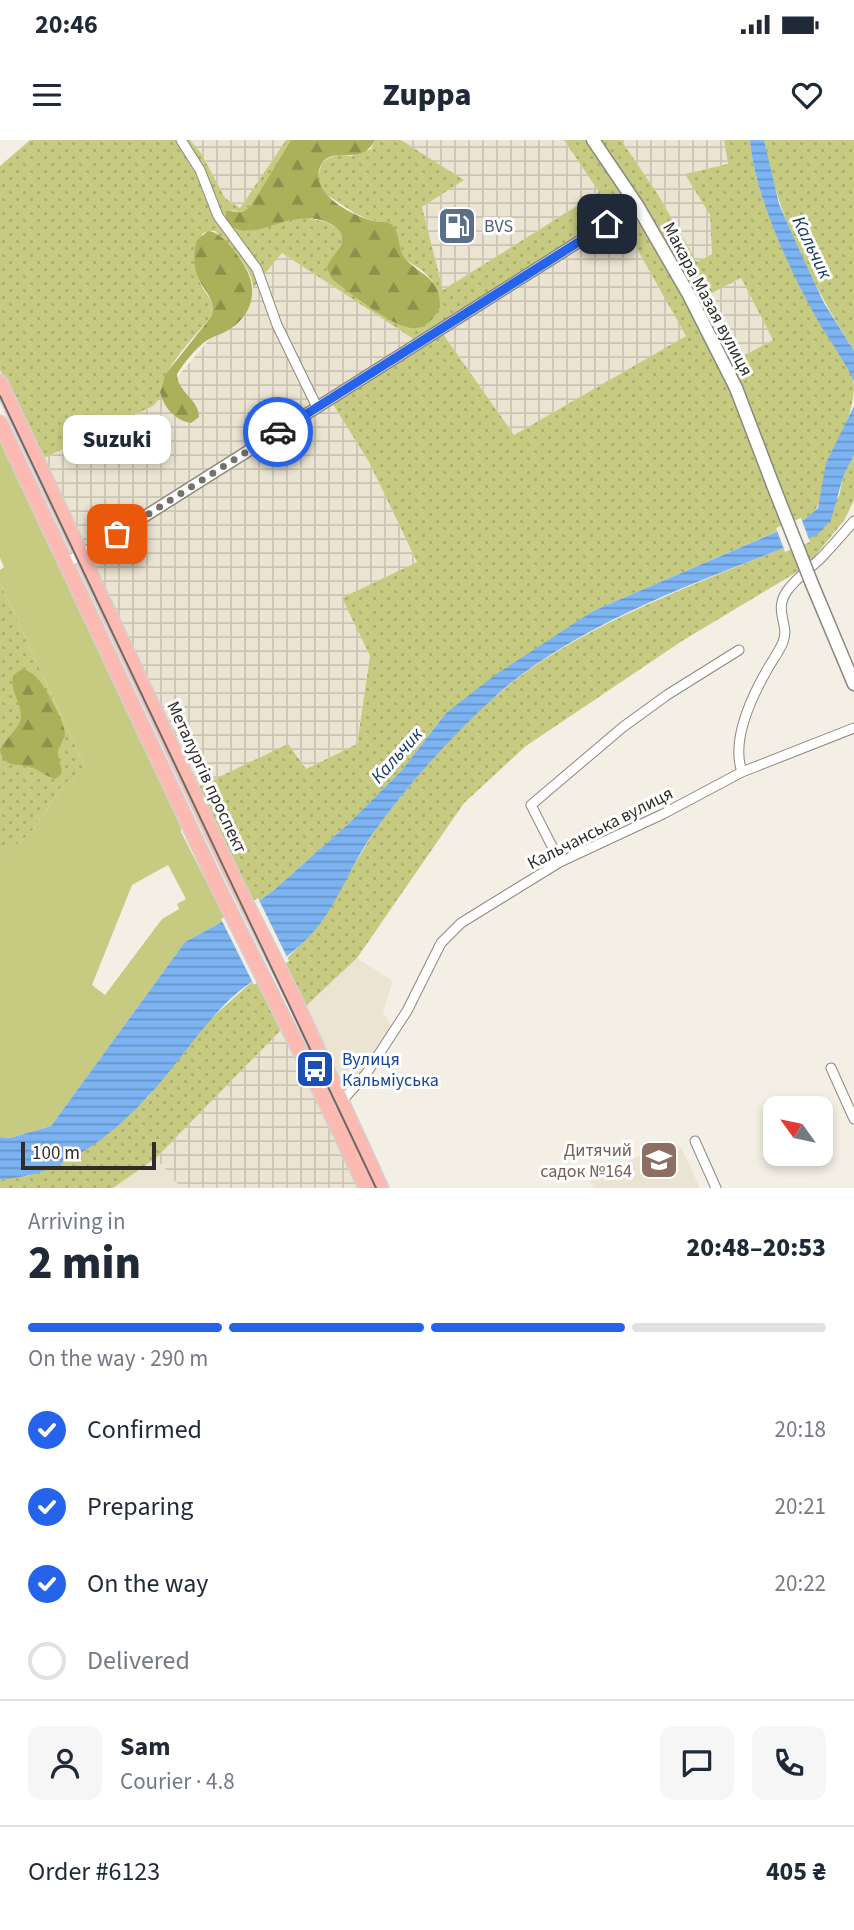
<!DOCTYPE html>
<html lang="en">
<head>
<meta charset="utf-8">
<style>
  body { margin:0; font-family:"Source Sans 3",sans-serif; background:#f6f6f7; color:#1f2937; height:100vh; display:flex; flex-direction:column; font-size:26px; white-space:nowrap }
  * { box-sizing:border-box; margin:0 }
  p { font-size:23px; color:#747a83 }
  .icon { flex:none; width:38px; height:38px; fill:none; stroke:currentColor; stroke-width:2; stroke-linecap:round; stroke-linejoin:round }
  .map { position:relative; height:1048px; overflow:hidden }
  .drawer { display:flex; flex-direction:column; background:#fff; flex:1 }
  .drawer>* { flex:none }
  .needle { width:46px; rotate:303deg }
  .controls { position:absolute; left:763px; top:956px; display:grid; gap:14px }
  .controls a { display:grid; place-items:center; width:70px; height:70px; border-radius:14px; background:#fff; box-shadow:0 4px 10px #0003; font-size:35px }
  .scale { position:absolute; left:21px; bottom:18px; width:135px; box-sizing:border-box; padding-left:7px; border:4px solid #2e2d29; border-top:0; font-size:19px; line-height:24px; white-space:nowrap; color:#2e2d29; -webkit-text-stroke:5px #fff; paint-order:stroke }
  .pin { position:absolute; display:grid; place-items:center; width:60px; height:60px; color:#fff; margin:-30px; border-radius:14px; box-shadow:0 4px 10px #0006 }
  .courier { position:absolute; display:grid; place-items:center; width:70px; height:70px; margin:-35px; border:5px solid #2563eb; border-radius:50%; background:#fff; color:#222; box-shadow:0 2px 9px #0007 }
  .bubble { position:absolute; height:49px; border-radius:14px; background:#fff; box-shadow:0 4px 10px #0003; font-size:23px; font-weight:800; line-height:49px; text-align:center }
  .head em { font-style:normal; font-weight:800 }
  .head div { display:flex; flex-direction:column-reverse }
  .head { display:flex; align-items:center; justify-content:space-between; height:119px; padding:0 28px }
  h1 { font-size:46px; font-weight:800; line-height:52px }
  .bar { display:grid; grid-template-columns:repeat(4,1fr); gap:10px 7px; align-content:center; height:84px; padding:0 28px }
  .bar i { height:9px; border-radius:5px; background:#e0e1e3 }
  .bar .selected { background:#2563eb }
  .bar p { grid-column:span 4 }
  .line { display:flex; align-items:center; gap:18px; padding:0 28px; border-top:2px solid #e0e1e3 }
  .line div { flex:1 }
  .round { display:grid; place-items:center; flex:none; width:74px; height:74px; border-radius:14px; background:#f6f6f7 }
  ol { padding:0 28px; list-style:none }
  li { display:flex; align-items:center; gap:21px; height:77px }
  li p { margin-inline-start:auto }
  li .icon { padding:7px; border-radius:50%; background:#2563eb; color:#fff; stroke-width:4 }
  li:last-child { color:#747a83 }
  li i { width:38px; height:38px; border:4px solid #e0e1e3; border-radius:50% }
  .status { display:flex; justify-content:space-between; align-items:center; height:49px; padding:0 35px; background:#fff; direction:ltr }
  .status svg { height:19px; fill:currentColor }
  header { display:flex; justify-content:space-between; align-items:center; height:91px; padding:0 28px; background:#fff; font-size:32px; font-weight:800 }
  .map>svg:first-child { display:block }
  .built { fill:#ece4d2 }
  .industrial { fill:url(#industrial-grid) }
  .grass { fill:url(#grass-dots) }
  .forest { fill:url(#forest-firs) }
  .park { fill:#c6cb81; fill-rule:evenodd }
  .water { fill:url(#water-rules) }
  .pier { fill:#f4efe4 }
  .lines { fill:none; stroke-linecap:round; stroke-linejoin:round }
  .minor-casing { stroke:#8d887f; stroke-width:11 }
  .tertiary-casing { stroke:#8d887f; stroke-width:13 }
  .secondary-casing { stroke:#8d887f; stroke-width:15 }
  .primary-casing { stroke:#d1d1d0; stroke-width:17 }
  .minor { stroke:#fff; stroke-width:9 }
  .tertiary { stroke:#fff; stroke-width:10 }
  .secondary { stroke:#fff; stroke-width:12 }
  .primary { stroke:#fdbab2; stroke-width:14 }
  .tram { stroke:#6c6a63; stroke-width:2 }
  .secondary-bridge-casing { stroke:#8d887f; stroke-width:15; stroke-linecap:butt }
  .secondary-bridge { stroke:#fff; stroke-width:12 }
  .done { stroke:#73716a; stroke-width:7; stroke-dasharray:0 12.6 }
  .route { stroke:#2563eb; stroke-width:9 }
  .labels { text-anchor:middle; stroke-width:6; stroke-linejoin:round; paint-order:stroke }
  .service-label { font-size:18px; fill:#4e5e75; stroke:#fff; text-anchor:start }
  .street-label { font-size:18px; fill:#2e2d29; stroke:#fff }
  .transit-label { font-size:18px; fill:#164399; stroke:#fff; text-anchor:start }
  .education-label { font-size:18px; fill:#785e54; stroke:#fff; text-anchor:end }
  .water-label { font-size:19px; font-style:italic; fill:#153b64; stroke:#fff }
</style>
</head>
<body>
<div class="status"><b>20:46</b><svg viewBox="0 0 49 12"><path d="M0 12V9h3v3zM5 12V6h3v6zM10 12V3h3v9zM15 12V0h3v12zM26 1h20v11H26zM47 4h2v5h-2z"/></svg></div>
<header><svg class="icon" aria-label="menu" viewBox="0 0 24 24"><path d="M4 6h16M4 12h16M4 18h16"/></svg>Zuppa<svg class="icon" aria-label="heart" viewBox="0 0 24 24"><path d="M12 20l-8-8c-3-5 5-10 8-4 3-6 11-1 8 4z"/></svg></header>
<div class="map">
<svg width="854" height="1048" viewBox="0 0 854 1048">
  <defs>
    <pattern id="industrial-grid" width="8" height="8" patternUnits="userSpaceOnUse" patternTransform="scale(1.75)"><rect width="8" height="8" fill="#ece4d2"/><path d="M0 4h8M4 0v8" fill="none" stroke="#cbc4b4"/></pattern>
    <pattern id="grass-dots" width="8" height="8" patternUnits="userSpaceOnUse" patternTransform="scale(1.75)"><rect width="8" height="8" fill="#c6cb81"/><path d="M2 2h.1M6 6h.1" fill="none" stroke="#aaaf6f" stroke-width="1.8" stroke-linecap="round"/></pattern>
    <pattern id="forest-firs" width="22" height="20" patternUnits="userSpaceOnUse" patternTransform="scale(1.75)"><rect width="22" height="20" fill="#abb05b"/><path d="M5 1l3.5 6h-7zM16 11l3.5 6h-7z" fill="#8c904b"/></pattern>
    <pattern id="water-rules" width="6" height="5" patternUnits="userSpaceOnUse" patternTransform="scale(1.75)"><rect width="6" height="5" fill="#7cb4f3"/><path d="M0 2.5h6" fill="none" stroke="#6693c5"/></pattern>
  </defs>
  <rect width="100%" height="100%" fill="#f4efe4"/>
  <path class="built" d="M357,818L393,841L383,872L393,889L346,954L306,866Z
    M670,1002L682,1009L700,1048H594L590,1039Z
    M156,1018L181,1048H113Z"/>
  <path class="industrial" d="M190,0H286L240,68L225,58L201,13Z
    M401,0H564L599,52L443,150L422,67L463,40Z
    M621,0H724L728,24L686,34L710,75L712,114L697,122L657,53Z
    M621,80L687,196L514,295L443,194Z
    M282,113L415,200L85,409L42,319L153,266Z
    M741,138L773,200L743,216L735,239L688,146L710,154Z
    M332,263L369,322L417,422L343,458L370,516L357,604L306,629L288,605L198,647L88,417Z
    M281,890L308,946L318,957L359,1048H181L156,1018Z"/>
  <path class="grass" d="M30,0H190L201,13L225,58L240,68L286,0H291L250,67L242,72L231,70L247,91L303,77L326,82L337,88L342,93L343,100L340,106L344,148C364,161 402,197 425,184C446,172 441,148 426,134C419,127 410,124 404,117C398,109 398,100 396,91L383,82L370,80L356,74L327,55L320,47L318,35L322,23L328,18L338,15L352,16L371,9L375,0H401L464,40L422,67L443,150L599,52L564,0H590L632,63L415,200L282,113L253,148C252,126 229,106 215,91H208L202,94C201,107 195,128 199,140C204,155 217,160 211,177C197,193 156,236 161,257L153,266L42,319L0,230V26Z
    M597,0H621L657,53L697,122L712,114L710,75L685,34L728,24L724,0H750C754,56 791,131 818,180C829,199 852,221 854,245C854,273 838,304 828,331C818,359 825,372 793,385L735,239L743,216L773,200L741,138L710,154L688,146Z
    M764,0H854V211C813,145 777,77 764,0Z
    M636,71L661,112L733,249L787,387L593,471L446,573L402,630L347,685L274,750L255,764L198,647L288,604L306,629L357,604L370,516L342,458L417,422L369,322L332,263L443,194L514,295L686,196L621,80Z
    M854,315V360L845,379L808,425L800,402L839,356L843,337Z
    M793,404L802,429L682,501L526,606L464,663L357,818L306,866L284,821C322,787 343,742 369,700C379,683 392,668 404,653C446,600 498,547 556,512C631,467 713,437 793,404Z
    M0,443L85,627L60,650L30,694L0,718Z
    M255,839L281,890L156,1018L113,1048H0V1039L28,1036L102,998L147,958L205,884Z"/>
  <path class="forest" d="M291,0H375C361,28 332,4 321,25C307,52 352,76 374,81C379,82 384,81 389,83C401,89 397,107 404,117C419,136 441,136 440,167C435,177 428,186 417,188C397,192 348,151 332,139L327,128C329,118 342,110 342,100C343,93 339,90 334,86C293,60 251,111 226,81V71L242,72L250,67Z
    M208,91C221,92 233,109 240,119C258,143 257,171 230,189C223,194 213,196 206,201C195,209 184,223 177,234C177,252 199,259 199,277L191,283C175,280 164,268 160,252L165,235L211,177C218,160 202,150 197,135C193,123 194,112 197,100Z
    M23,529C28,531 33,533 37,538C45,546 65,583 65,594C64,601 57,607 58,615C59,626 67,631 55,639C46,636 41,631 33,628C19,622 4,630 0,610C5,598 21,588 21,576C21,558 0,538 23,529Z"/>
  <path class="park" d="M0,298L181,682V692L226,780L185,802L51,986L10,998L0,997V718L30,694L60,650L85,627L0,443V430L4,427L0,418ZM168,725L186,759L177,764L179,769L162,779L105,855L92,845L132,745Z"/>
  <path class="water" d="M750,0H764L779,64L796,103L824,163L854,211V241C844,220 830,201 818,181C791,133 754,55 750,0Z
    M854,266V315L843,337L831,380L817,395C712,437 586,478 500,552C453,594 408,644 371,696C352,724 340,757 320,784C294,818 256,834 226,863C204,885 187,910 168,933C128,983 67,1038 0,1039V997L10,998L51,986L185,802L255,764L274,750L347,685L402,630L446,573L495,535L593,471L804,380L818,368L826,323Z"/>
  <path class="pier" d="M801,378L810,402L785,412L776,388Z
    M258,758L289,821L254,845L221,779Z"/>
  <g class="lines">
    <defs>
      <path id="minor" d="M181,0L200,30L218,76L257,129L277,185L317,267
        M742,632C731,601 751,558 767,530C772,521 779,512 783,502C790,484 773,471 787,451C796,438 811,428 822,417C833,405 844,393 854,381
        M560,722L531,665L623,587L667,555L739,510
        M831,928L854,979
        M339,964L366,934L407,871L441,803L461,783L560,722L663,674L742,632L854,588
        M695,1001L716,1048"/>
      <path id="tertiary" d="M66,423L101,404L637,65"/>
      <path id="secondary" d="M593,0L637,65L689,155L736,248L773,345
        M812,444L854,544"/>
      <path id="primary" d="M0,242L234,739L295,860L381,1048
        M0,283L218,747L329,969L366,1048"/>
    </defs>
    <use href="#minor" class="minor-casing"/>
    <use href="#tertiary" class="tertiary-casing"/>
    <use href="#secondary" class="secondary-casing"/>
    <use href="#primary" class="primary-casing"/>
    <use href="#minor" class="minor"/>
    <use href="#tertiary" class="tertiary"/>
    <use href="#secondary" class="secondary"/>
    <use href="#primary" class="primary"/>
    <path class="tram" d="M0,256L376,1048"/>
    <defs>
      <path id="secondary-bridge" d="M773,345L812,444"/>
    </defs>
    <use href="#secondary-bridge" class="secondary-bridge-casing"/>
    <use href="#secondary-bridge" class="secondary-bridge"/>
  </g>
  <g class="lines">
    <path class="done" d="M117,394L278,292"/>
    <path class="route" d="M278,292L607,84"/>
  </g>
  <defs>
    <symbol id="fuel-square" viewBox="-11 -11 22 22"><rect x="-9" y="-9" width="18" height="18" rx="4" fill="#5c6f8a" stroke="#fff"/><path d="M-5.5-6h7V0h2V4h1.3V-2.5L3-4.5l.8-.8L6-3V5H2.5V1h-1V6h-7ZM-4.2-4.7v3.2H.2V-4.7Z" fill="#fff"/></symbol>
    <symbol id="bus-square" viewBox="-11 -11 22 22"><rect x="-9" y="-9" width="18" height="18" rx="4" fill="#1a4fb4" stroke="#fff"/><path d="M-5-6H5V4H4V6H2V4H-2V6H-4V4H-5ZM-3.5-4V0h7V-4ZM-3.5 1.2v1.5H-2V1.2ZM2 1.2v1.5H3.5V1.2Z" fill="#fff"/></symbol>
    <symbol id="school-square" viewBox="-11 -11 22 22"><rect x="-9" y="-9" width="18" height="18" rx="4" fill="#8d6e63" stroke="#fff"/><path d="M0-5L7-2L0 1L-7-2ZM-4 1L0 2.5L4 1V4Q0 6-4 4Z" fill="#fff"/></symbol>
  </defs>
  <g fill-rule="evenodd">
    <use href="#fuel-square" x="435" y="64" width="44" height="44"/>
    <use href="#bus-square" x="293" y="907" width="44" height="44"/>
    <use href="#school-square" x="637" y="998" width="44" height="44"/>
  </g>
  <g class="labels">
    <g class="service-label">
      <text x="484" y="92">BVS</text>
    </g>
    <g class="street-label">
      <text transform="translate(708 159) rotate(62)" y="6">Макара Мазая вулиця</text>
      <text transform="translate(207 637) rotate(65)" y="6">Металургів проспект</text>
      <text transform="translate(600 688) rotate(-27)" y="6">Кальчанська вулиця</text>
    </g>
    <g class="transit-label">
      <text x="342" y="925">Вулиця<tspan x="342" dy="21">Кальміуська</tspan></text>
    </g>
    <g class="education-label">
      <text x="632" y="1016">Дитячий<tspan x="632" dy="21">садок №164</tspan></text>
    </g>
    <g class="water-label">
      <text transform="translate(813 107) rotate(64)" y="7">Кальчик</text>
      <text transform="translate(396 615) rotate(-48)" y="7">Кальчик</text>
    </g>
  </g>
</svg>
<div class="controls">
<a><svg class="needle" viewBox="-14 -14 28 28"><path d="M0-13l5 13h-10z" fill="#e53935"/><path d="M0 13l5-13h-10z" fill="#747a83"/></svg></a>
</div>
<div class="scale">100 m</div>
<div class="pin" style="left:117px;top:394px;background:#ea580c"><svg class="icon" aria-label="bag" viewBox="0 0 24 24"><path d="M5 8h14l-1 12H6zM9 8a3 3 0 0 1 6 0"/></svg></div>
<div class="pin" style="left:607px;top:84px;background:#1f2937"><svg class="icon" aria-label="home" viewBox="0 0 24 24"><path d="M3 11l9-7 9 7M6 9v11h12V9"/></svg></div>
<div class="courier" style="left:278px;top:292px"><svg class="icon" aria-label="car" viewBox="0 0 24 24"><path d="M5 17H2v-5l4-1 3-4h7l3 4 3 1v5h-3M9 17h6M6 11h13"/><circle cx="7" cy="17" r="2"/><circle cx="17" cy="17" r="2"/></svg></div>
<div class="bubble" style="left:63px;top:275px;width:108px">Suzuki</div>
</div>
<section class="drawer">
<div class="head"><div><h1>2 min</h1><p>Arriving in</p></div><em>20:48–20:53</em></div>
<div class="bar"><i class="selected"></i><i class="selected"></i><i class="selected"></i><i></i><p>On the way · 290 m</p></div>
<ol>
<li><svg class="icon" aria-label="check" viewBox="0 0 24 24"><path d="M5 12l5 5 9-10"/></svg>Confirmed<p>20:18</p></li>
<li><svg class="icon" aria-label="check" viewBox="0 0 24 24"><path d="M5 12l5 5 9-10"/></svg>Preparing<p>20:21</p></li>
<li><svg class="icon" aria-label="check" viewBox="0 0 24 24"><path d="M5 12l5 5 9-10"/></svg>On the way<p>20:22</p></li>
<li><i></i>Delivered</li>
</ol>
<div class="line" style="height:126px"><a class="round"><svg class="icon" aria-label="person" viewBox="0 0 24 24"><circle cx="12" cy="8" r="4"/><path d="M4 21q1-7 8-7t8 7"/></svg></a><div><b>Sam</b><p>Courier · 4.8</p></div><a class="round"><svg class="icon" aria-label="chat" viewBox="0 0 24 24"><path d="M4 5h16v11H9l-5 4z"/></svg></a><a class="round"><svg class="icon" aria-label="phone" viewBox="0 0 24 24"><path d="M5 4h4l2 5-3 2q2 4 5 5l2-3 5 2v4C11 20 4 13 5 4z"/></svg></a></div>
<div class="line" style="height:91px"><div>Order #6123</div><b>405 ₴</b></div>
</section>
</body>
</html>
